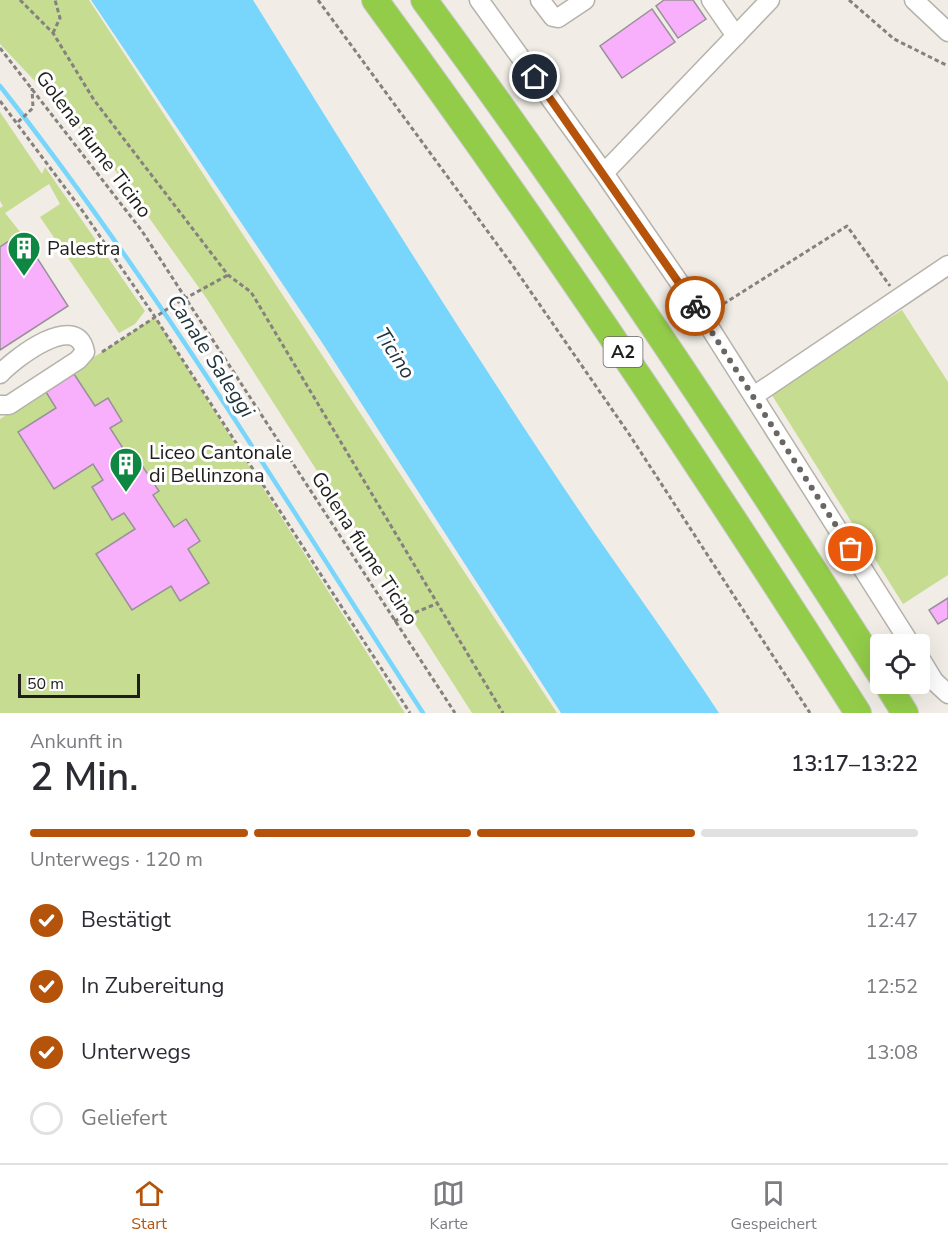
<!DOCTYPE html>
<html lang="de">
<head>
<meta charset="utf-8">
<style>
  body { margin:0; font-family:"Nunito Sans",sans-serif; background:#f2f2f3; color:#2b2b33; height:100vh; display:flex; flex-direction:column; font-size:22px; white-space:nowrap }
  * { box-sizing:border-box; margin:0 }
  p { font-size:20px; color:#7c7c81 }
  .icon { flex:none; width:33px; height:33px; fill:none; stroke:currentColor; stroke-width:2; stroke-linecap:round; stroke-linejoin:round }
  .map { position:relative; height:713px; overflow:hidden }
  .details { display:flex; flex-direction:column; background:#fff; flex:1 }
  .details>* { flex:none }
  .buttons { position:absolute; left:870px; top:634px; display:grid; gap:12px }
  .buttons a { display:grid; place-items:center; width:60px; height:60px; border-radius:6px; background:#fff; box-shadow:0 6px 24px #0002; font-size:30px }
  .scale { position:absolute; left:18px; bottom:15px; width:122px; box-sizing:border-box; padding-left:6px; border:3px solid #201e1c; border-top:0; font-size:16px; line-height:21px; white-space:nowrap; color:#201e1c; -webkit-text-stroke:4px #fff; paint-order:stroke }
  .pin { position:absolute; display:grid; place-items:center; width:51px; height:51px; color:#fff; margin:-26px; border:3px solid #fff; border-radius:50%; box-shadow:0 2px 6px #0007 }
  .courier { position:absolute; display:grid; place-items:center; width:60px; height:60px; margin:-30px; border:4px solid #b45309; border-radius:50%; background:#fff; color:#222; box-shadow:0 2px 8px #0007 }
  .headline em { font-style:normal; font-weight:600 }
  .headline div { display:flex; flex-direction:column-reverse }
  .headline { display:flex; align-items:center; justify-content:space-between; height:102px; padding:0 30px }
  h1 { font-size:39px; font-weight:600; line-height:45px }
  .bar { display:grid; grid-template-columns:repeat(4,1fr); gap:9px 6px; align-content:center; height:72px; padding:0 30px }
  .bar i { height:8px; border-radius:4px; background:#e1e1e2 }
  .bar .active { background:#b45309 }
  .bar p { grid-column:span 4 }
  ol { padding:0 30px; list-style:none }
  li { display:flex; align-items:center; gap:18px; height:66px }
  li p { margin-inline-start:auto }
  li .icon { padding:6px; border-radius:50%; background:#b45309; color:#fff; stroke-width:4 }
  li:last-child { color:#7c7c81 }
  li i { width:33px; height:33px; border:3px solid #e1e1e2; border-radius:50% }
  .tab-bar { display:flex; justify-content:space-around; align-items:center; height:84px; border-top:2px solid #e1e1e2; background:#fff; font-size:16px; color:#7c7c81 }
  .tab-bar a { display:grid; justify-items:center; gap:3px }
  .tab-bar .active { color:#b45309 }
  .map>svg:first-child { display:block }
  .green { fill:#c6dc91 }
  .water { fill:#78d5fb }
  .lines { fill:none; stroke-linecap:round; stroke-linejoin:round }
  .stream { stroke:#78d5fb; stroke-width:4.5 }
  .building { fill:#f9b0fc; stroke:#979297; stroke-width:1.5 }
  .minor-casing { stroke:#b5b2ab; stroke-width:21 }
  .highway-casing { stroke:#c9c9c9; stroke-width:28 }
  .path { stroke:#85827e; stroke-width:3; stroke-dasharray:4.5 3; stroke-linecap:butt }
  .minor { stroke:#fff; stroke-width:18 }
  .highway { stroke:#93cc49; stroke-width:26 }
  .done { stroke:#696663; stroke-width:6; stroke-dasharray:0 10.8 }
  .route { stroke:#b45309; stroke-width:8 }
  .labels { text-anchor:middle; stroke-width:6; stroke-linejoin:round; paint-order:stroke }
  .shield { fill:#fff; stroke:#636260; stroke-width:1.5 }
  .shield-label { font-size:18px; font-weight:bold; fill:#201e1c }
  .street-label { font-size:20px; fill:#201e1c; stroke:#fff }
  .poi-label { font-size:20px; fill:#201e1c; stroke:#fff; text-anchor:start }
  .water-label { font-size:21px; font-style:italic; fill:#20353e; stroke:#fff }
</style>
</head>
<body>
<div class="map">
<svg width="948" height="713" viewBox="0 0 948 713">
  <rect width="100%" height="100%" fill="#f1ede6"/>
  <path class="green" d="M0,0H89L557,713H472L207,299L105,156L0,44Z
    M0,112L42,174L45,167L145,311L135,324L119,333L40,217L60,204L49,184L5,213L21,233L0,247V208L3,206L0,201Z
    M902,310L948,382V575L903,604L770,392Z
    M155,317L405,713H0V419Z"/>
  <path class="water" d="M91,0H253C351,158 449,315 552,470C606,552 665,631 719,713H561L321,341Z"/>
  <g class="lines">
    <path class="stream" d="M0,86C156,284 286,502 423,713"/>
  </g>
  <path class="building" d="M664,0H693L706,19L678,38L656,6Z
    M652,9L675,42L622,78L600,46Z
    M21,233L68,306L0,350V247Z
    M74,374L95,406L108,398L122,421L110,428L131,461L137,458L159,491L153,495L174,527L186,519L200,541L188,549L209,583L180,601L171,586L132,610L96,554L135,529L124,513L112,520L92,487L103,480L93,464L54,489L18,432L56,408L46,392Z
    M948,598V618L938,624L929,610Z"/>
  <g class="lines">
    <defs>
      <path id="minor" d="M479,0L604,173L703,317L911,645
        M540,0L553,17L558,18L585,0
        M711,0L736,36
        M914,0L948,32
        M604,173L770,0
        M0,374C15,358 77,310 85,352L78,360L9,405H0
        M755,395L948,265
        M920,658L934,681L948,694"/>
      <path id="highway" d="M375,0C545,232 704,470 858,713
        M424,0C585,218 735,445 880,674
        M887,684L905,713"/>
    </defs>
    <use href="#minor" class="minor-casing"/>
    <use href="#highway" class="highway-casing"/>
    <path class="path" d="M20,0L53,33L94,100L228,275L251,292L503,713
      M318,0L513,266L629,434L810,713
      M849,0L894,39L948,66
      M53,33L60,18L55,0
      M0,48L142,231L455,713
      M0,101L84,213L155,317L410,713
      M18,122L33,108L32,88
      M717,308L847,226L890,286
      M102,352L175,304L228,275
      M394,621L436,604"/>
    <use href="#minor" class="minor"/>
    <use href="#highway" class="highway"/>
  </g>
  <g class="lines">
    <path class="done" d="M695,306L851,549"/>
    <path class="route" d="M535,77L695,306"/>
  </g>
  <defs>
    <symbol id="building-pin" viewBox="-11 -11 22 30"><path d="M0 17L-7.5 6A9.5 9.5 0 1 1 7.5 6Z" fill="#0d8741" stroke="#fff"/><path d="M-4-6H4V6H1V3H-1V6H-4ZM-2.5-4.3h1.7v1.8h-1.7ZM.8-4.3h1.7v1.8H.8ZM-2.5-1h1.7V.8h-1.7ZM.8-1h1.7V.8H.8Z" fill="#fff"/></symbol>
  </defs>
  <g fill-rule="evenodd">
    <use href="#building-pin" x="5" y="229" width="38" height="52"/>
    <use href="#building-pin" x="107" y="445" width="38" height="52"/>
  </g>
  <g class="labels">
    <rect class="shield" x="603.5" y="337" width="39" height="30" rx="4.5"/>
    <g class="shield-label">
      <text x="623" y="358">A2</text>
    </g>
    <g class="street-label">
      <text transform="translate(94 144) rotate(53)" y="7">Golena fiume Ticino</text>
      <text transform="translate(365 548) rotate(57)" y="7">Golena fiume Ticino</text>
    </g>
    <g class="poi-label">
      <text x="47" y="255">Palestra</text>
      <text x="149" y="459">Liceo Cantonale<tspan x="149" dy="23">di Bellinzona</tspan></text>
    </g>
    <g class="water-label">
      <text transform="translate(395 353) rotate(57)" y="7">Ticino</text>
      <text transform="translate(211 356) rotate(57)" y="7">Canale Saleggi</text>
    </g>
  </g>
</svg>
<div class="buttons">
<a><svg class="icon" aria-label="locate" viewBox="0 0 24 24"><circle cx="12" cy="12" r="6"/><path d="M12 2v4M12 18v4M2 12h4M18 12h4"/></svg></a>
</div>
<div class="scale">50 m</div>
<div class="pin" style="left:851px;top:549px;background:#ea580c"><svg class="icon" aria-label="bag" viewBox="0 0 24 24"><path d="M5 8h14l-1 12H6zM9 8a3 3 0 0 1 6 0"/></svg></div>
<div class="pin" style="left:535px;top:77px;background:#1f2937"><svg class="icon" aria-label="home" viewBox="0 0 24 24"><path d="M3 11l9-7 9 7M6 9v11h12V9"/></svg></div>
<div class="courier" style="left:695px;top:306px"><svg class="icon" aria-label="bike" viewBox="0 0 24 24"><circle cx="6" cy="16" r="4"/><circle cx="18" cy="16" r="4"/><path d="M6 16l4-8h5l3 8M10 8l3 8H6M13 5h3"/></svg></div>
</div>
<section class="details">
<div class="headline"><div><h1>2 Min.</h1><p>Ankunft in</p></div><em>13:17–13:22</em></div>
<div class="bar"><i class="active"></i><i class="active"></i><i class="active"></i><i></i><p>Unterwegs · 120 m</p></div>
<ol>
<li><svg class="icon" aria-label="check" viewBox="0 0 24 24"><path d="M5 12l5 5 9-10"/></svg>Bestätigt<p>12:47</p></li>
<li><svg class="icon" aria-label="check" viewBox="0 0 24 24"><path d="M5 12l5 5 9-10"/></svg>In Zubereitung<p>12:52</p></li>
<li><svg class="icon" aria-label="check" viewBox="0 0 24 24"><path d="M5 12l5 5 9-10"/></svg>Unterwegs<p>13:08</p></li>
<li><i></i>Geliefert</li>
</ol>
</section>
<nav class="tab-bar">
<a class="active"><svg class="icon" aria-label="home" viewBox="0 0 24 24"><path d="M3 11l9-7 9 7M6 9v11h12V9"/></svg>Start</a>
<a><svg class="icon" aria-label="map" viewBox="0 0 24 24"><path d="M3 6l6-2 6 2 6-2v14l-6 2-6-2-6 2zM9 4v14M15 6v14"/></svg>Karte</a>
<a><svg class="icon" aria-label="saved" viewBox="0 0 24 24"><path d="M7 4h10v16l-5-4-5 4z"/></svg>Gespeichert</a>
</nav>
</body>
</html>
